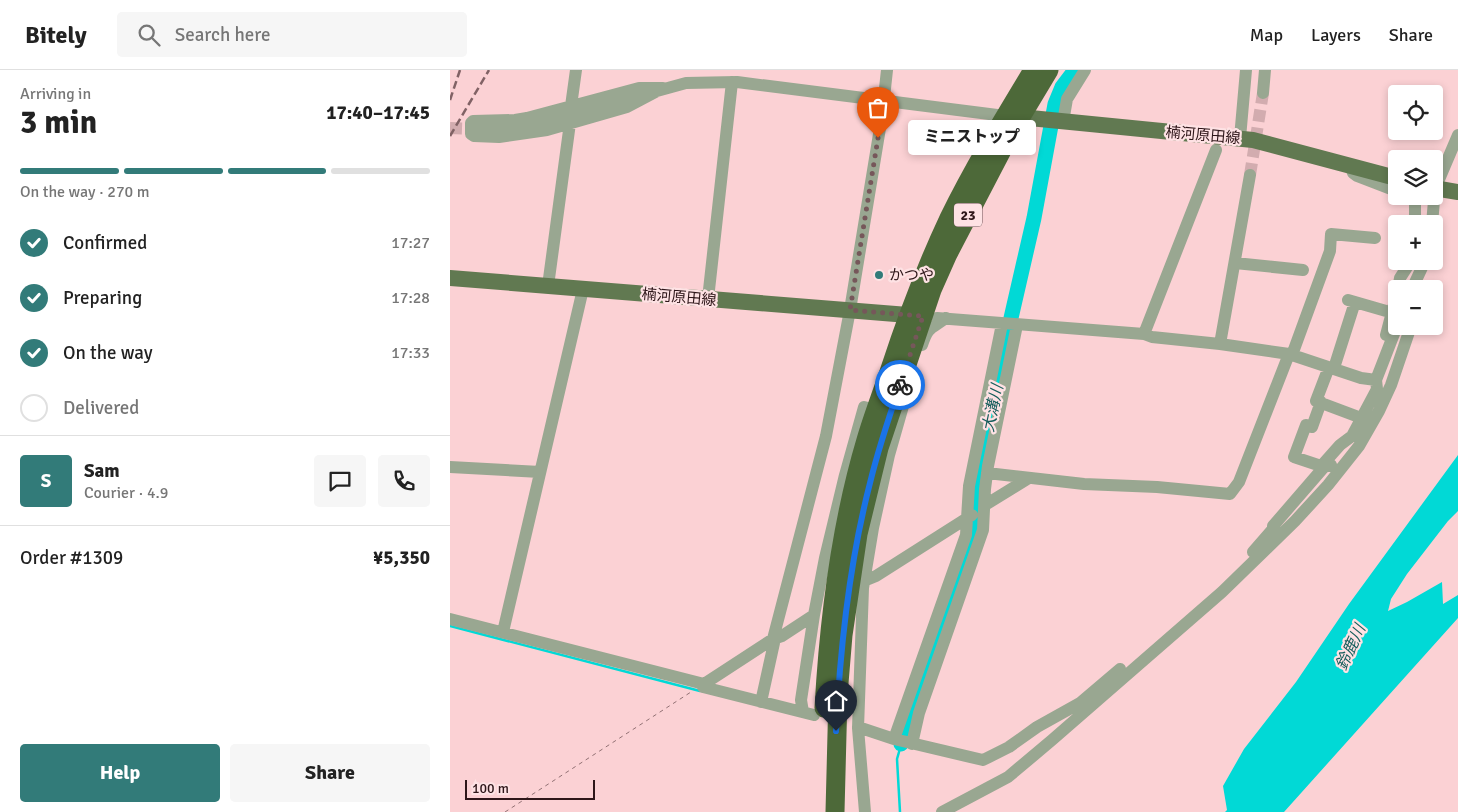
<!DOCTYPE html>
<html lang="en">
<head>
<meta charset="utf-8">
<style>
  body { margin:0; font-family:Signika,"Noto Sans JP",sans-serif; background:#f6f6f6; color:#222; height:100vh; display:flex; flex-direction:column; font-size:19px; white-space:nowrap }
  * { box-sizing:border-box; margin:0 }
  p { font-size:16px; color:#767676 }
  .icon { flex:none; width:28px; height:28px; fill:none; stroke:currentColor; stroke-width:2; stroke-linecap:round; stroke-linejoin:round }
  .map { position:relative; flex:1; overflow:hidden }
  .details { display:flex; flex-direction:column; background:#fff; width:450px }
  .details>* { flex:none }
  .buttons { position:absolute; left:938px; top:15px; display:grid; gap:10px }
  .buttons a { display:grid; place-items:center; width:55px; height:55px; border-radius:5px; background:#fff; box-shadow:0 2px 8px #0003; font-size:25px }
  .scale { position:absolute; left:15px; bottom:12px; width:130px; box-sizing:border-box; padding-left:5px; border:2px solid #2e1619; border-top:0; font-size:14px; line-height:18px; white-space:nowrap; color:#2e1619; -webkit-text-stroke:4px #fee2e4; paint-order:stroke }
  .pin { position:absolute; display:grid; place-items:center; width:42px; height:42px; color:#fff; margin:-51px -21px; border-radius:50% 50% 50% 0; rotate:-45deg; box-shadow:0 0 5px #0007 }
  .pin .icon { rotate:45deg }
  .courier { position:absolute; display:grid; place-items:center; width:50px; height:50px; margin:-25px; border:4px solid #1a73e8; border-radius:50%; background:#fff; color:#222; box-shadow:0 1px 6px #0007 }
  .bubble { position:absolute; height:35px; border-radius:5px; background:#fff; box-shadow:0 2px 8px #0003; font-size:16px; font-weight:800; line-height:35px; text-align:center }
  .headline em { font-style:normal; font-weight:800 }
  .headline div { display:flex; flex-direction:column-reverse }
  .headline { display:flex; align-items:center; justify-content:space-between; height:85px; padding:0 20px }
  h1 { font-size:32px; font-weight:800; line-height:38px }
  .bar { display:grid; grid-template-columns:repeat(4,1fr); gap:8px 5px; align-content:center; height:60px; padding:0 20px }
  .bar i { height:6px; border-radius:4px; background:#e0e0e0 }
  .bar .current { background:#327b79 }
  .bar p { grid-column:span 4 }
  .line { display:flex; align-items:center; gap:12px; padding:0 20px; border-top:1px solid #e0e0e0 }
  .line div { flex:1 }
  .round { display:grid; place-items:center; flex:none; width:52px; height:52px; border-radius:5px; background:#f6f6f6 }
  ol { padding:0 20px; list-style:none }
  li { display:flex; align-items:center; gap:15px; height:55px }
  li p { margin-inline-start:auto }
  li .icon { padding:5px; border-radius:50%; background:#327b79; color:#fff; stroke-width:4 }
  li:last-child { color:#767676 }
  li i { width:28px; height:28px; border:2px solid #e0e0e0; border-radius:50% }
  .button { display:flex; gap:10px; margin-top:auto; padding:10px 20px }
  .button a { flex:1; height:58px; border-radius:5px; background:#327b79; color:#fff; font-size:20px; font-weight:800; line-height:58px; text-align:center }
  .button a+a { background:#f6f6f6; color:#222 }
  header { display:flex; align-items:center; gap:30px; box-sizing:border-box; height:70px; padding:0 25px; background:#fff; border-bottom:1px solid #e0e0e0 }
  header strong { font-size:24px }
  nav { display:flex; gap:28px; margin-inline-start:auto; font-size:18px }
  .search { width:350px; height:45px; background:#f6f6f6; display:flex; align-items:center; gap:12px; box-sizing:border-box; padding:0 18px; border-radius:5px; color:#767676; font-size:19px }
  main { display:flex; flex:1; min-height:0 }
  .map>svg:first-child { display:block }
  .water { fill:#01d9d6 }
  .lines { fill:none; stroke-linecap:round; stroke-linejoin:round }
  .stream { stroke:#01d9d6; stroke-width:2.5 }
  .river { stroke:#01d9d6; stroke-width:15 }
  .minor-tunnel { stroke:#d2acaf; stroke-width:12; stroke-dasharray:12 6; stroke-linecap:butt }
  .path { stroke:#927174; stroke-width:1; stroke-dasharray:4 4; stroke-linecap:butt }
  .minor { stroke:#99a791; stroke-width:12 }
  .major { stroke:#617951; stroke-width:16 }
  .highway { stroke:#4d6939; stroke-width:19 }
  .rail { stroke:#816265; stroke-width:2.5; stroke-dasharray:8 4; stroke-linecap:butt }
  .done { stroke:#76575a; stroke-width:5; stroke-dasharray:0 9 }
  .route { stroke:#1a73e8; stroke-width:6 }
  .poi-dot { fill:#327b79; stroke:#fee2e4; stroke-width:2 }
  .labels { text-anchor:middle; stroke-width:4.5; stroke-linejoin:round; paint-order:stroke }
  .shield { fill:#fee2e4; stroke:#6c5356; stroke-width:1 }
  .shield-label { font-size:14px; font-weight:bold; fill:#2e1619 }
  .street-label { font-size:15px; fill:#2e1619; stroke:#fee2e4 }
  .poi-label { font-size:15px; fill:#2e1619; stroke:#fee2e4; text-anchor:start }
  .water-label { font-size:16px; font-style:italic; fill:#175e5c; stroke:#fee2e4 }
</style>
</head>
<body>
<header>
<strong>Bitely</strong>
<div class="search"><svg class="icon" aria-label="search" viewBox="0 0 24 24"><circle cx="10" cy="10" r="6"/><path d="M15 15l6 6"/></svg>Search here</div>
<nav><a>Map</a><a>Layers</a><a>Share</a></nav>
</header>
<main>
<section class="details">
<div class="headline"><div><h1>3 min</h1><p>Arriving in</p></div><em>17:40–17:45</em></div>
<div class="bar"><i class="current"></i><i class="current"></i><i class="current"></i><i></i><p>On the way · 270 m</p></div>
<ol>
<li><svg class="icon" aria-label="check" viewBox="0 0 24 24"><path d="M5 12l5 5 9-10"/></svg>Confirmed<p>17:27</p></li>
<li><svg class="icon" aria-label="check" viewBox="0 0 24 24"><path d="M5 12l5 5 9-10"/></svg>Preparing<p>17:28</p></li>
<li><svg class="icon" aria-label="check" viewBox="0 0 24 24"><path d="M5 12l5 5 9-10"/></svg>On the way<p>17:33</p></li>
<li><i></i>Delivered</li>
</ol>
<div class="line" style="height:90px"><b class="round" style="background:#327b79;color:#fff">S</b><div><b>Sam</b><p>Courier · 4.9</p></div><a class="round"><svg class="icon" aria-label="chat" viewBox="0 0 24 24"><path d="M4 5h16v11H9l-5 4z"/></svg></a><a class="round"><svg class="icon" aria-label="phone" viewBox="0 0 24 24"><path d="M5 4h4l2 5-3 2q2 4 5 5l2-3 5 2v4C11 20 4 13 5 4z"/></svg></a></div>
<div class="line" style="height:65px"><div>Order #1309</div><b>¥5,350</b></div>
<div class="button"><a>Help</a><a>Share</a></div>
</section>
<div class="map">
<svg width="1008" height="742" viewBox="0 0 1008 742">
  <rect width="100%" height="100%" fill="#fbd1d4"/>
  <path class="water" d="M1008,385V441L998,451L957,504L941,529L938,541L957,532L992,512L993,534L1008,525V548L834,742H775L777,740L773,716L794,679L846,612L899,534Z"/>
  <g class="lines">
    <path class="stream" d="M0,556L250,621
      M450,742L447,689L451,675"/>
    <path class="river" d="M451,674L521,471C526,453 524,434 526,415L561,248L584,148L605,34L612,17L625,0"/>
    <path class="minor-tunnel" d="M0,58L29,59
      M800,105L813,23"/>
    <path class="path" d="M55,742L241,622"/>
    <path class="minor" d="M189,18H213L177,37L97,60L49,67L24,66L21,64V53L23,51L65,50L77,48Z
      M813,23L815,0
      M121,36L126,0
      M613,52L617,29L635,0
      M29,59L76,57L236,13L287,12L555,46
      M790,68L796,0
      M900,95L903,103L907,106L946,121
      M961,126L965,130V154
      M982,154L985,119L1008,65
      M785,193L853,200
      M98,216L120,53
      M948,219L950,208L961,191
      M962,219L975,191
      M258,229L282,12
      M898,230L943,243
      M487,248L694,264L702,267L770,274L839,284L911,308L926,310
      M694,264L766,80
      M936,265L946,227
      M770,274L800,105
      M472,275C478,256 481,259 496,248
      M842,285L880,181L881,164L925,168
      M879,297L866,331L906,346
      M884,298L905,232
      M871,332L862,357L856,355L844,387L874,397L881,395
      M0,397L90,402
      M537,403L634,414L707,417L780,424L789,412L839,284
      M535,435L579,408
      M803,482L823,459V456L874,397V393L890,375L902,366L927,319L926,310L947,256
      M409,513L426,506L522,445
      M0,549L254,614L253,617L364,645
      M53,562L133,219
      M254,614L323,569L376,366L400,240L432,46L437,0
      M311,632L324,573L323,569L332,566L364,545
      M353,642L351,630L364,545L375,488L395,405L414,337L426,340
      M408,657L444,669L516,465L519,416L552,254
      M444,669L533,690L559,677L587,657L630,633L670,599
      M462,674L469,643L533,460L535,419L538,396L567,255
      M415,742L408,658L413,518L423,458L439,385L457,322
      M492,742L558,707L602,670L772,522L845,451L878,415L909,376L929,341L941,315L961,256"/>
    <path class="major" d="M560,46L803,70L946,108
      M984,118L1008,122
      M0,208L458,245"/>
    <path class="highway" d="M374,638C379,548 390,457 416,370C423,346 432,323 440,299C457,247 476,197 499,148C524,97 554,48 583,0
      M385,742L388,625L393,565L408,464L429,378L482,220L498,184L560,65L599,0"/>
    <path class="rail" d="M0,30L10,0
      M0,66L39,0"/>
  </g>
  <g class="lines">
    <path class="done" d="M428,68L400,240L473,246L450,315"/>
    <path class="route" d="M386,661C390,578 399,494 420,413C428,380 439,347 450,315"/>
  </g>
  <circle class="poi-dot" cx="429" cy="205" r="5"/>
  <g class="labels">
    <rect class="shield" x="504" y="133.5" width="28" height="23" rx="4"/>
    <g class="shield-label">
      <text x="518" y="150">23</text>
    </g>
    <g class="street-label">
      <text transform="translate(753 65) rotate(5)" y="5">楠河原田線</text>
      <text transform="translate(229 227) rotate(5)" y="5">楠河原田線</text>
    </g>
    <g class="poi-label">
      <text x="439" y="210">かつや</text>
    </g>
    <g class="water-label">
      <text transform="translate(542 338) rotate(-78)" y="6">大溝川</text>
      <text transform="translate(900 577) rotate(-65)" y="6">鈴鹿川</text>
    </g>
  </g>
</svg>
<div class="buttons">
<a><svg class="icon" aria-label="locate" viewBox="0 0 24 24"><circle cx="12" cy="12" r="6"/><path d="M12 2v4M12 18v4M2 12h4M18 12h4"/></svg></a>
<a><svg class="icon" aria-label="layers" viewBox="0 0 24 24"><path d="M12 4l9 5-9 5-9-5zM3 14l9 5 9-5"/></svg></a>
<a>+</a>
<a>−</a>
</div>
<div class="scale">100 m</div>
<div class="pin" style="left:428px;top:68px;background:#ea580c"><svg class="icon" aria-label="bag" viewBox="0 0 24 24"><path d="M5 8h14l-1 12H6zM9 8a3 3 0 0 1 6 0"/></svg></div>
<div class="pin" style="left:386px;top:661px;background:#1f2937"><svg class="icon" aria-label="home" viewBox="0 0 24 24"><path d="M3 11l9-7 9 7M6 9v11h12V9"/></svg></div>
<div class="courier" style="left:450px;top:315px"><svg class="icon" aria-label="bike" viewBox="0 0 24 24"><circle cx="6" cy="16" r="4"/><circle cx="18" cy="16" r="4"/><path d="M6 16l4-8h5l3 8M10 8l3 8H6M13 5h3"/></svg></div>
<div class="bubble" style="left:458px;top:50px;width:128px">ミニストップ</div>
</div>
</main>
</body>
</html>
